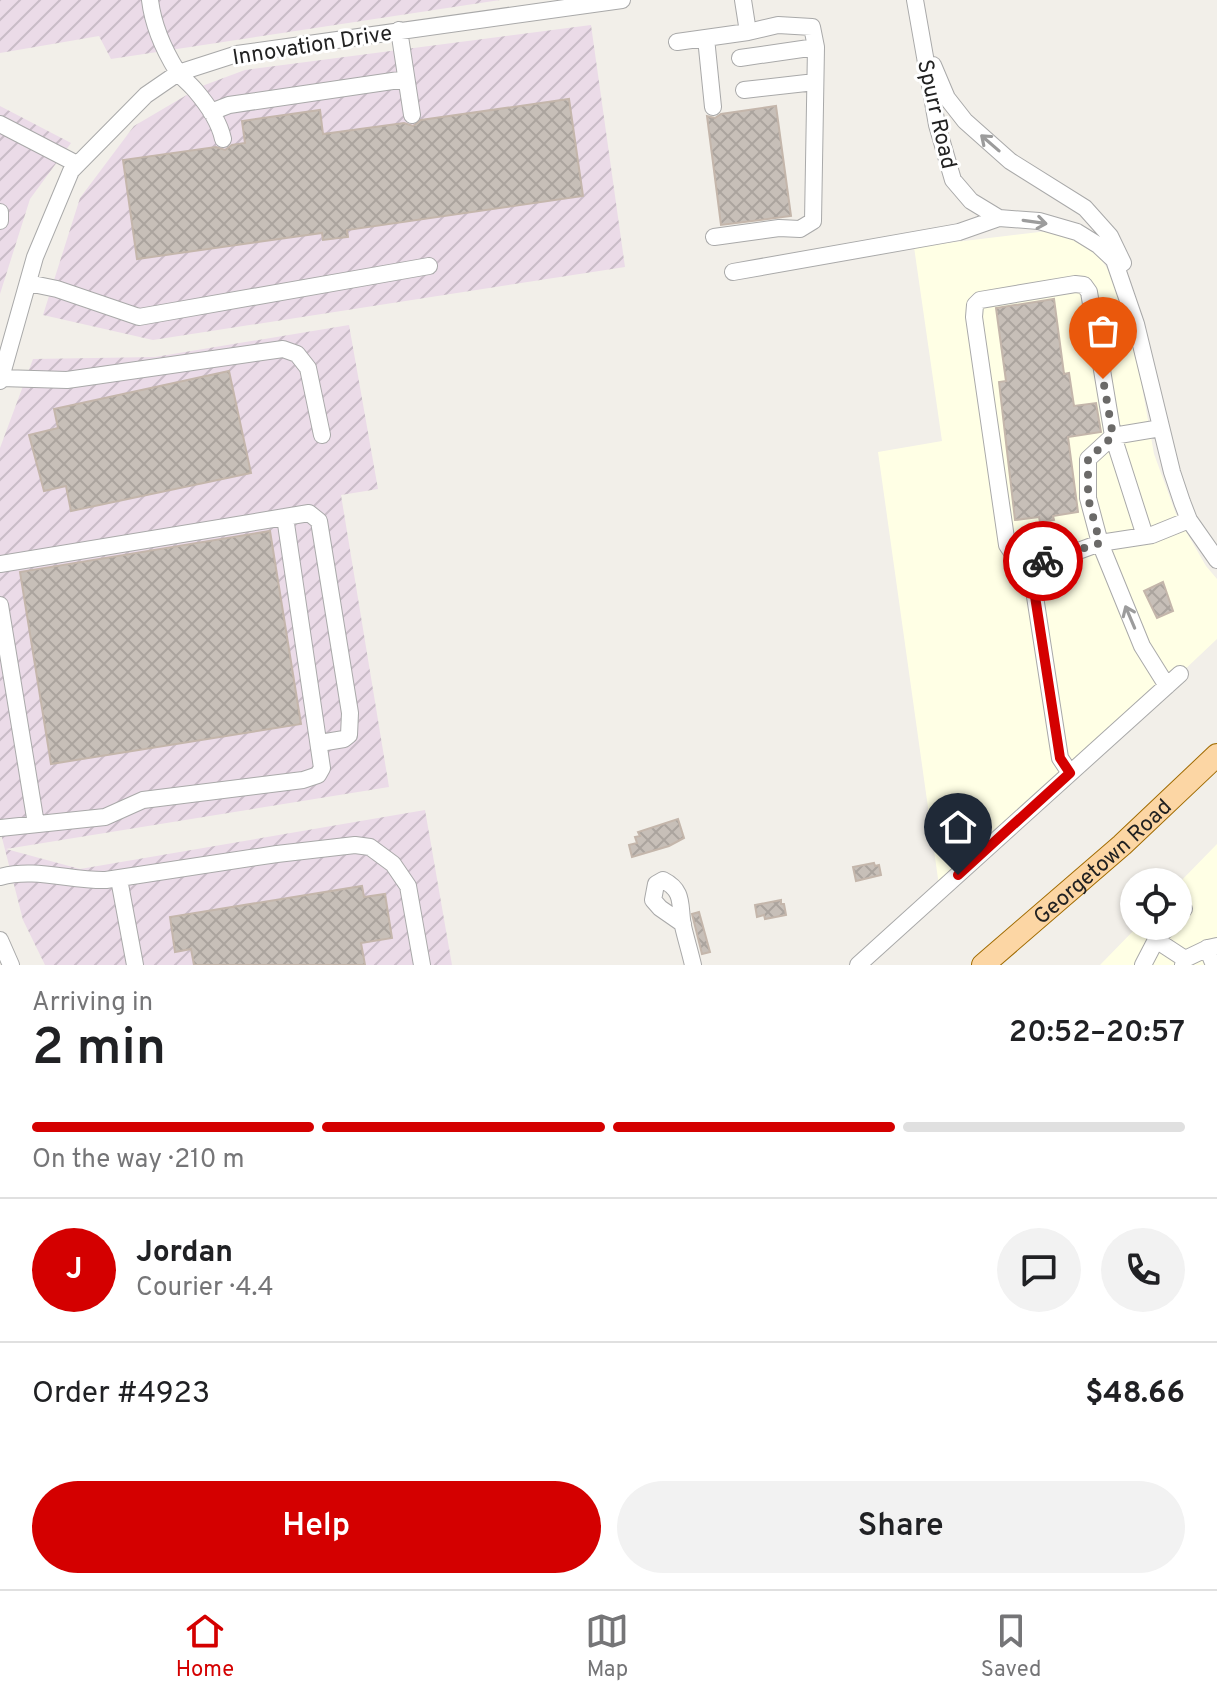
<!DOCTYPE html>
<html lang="en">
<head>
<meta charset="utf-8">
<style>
  body { margin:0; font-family:Overpass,sans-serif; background:#f2f2f2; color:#202124; height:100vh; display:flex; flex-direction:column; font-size:30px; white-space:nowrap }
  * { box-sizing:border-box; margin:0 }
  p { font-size:26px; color:#757577 }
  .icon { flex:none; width:44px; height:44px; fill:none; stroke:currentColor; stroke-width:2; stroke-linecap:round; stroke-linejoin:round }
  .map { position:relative; height:965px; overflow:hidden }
  .details { display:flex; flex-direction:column; background:#fff; flex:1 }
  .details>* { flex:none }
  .fabs { position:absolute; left:1120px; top:868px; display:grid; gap:16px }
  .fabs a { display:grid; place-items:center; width:72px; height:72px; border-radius:50%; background:#fff; box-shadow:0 2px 6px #0004; font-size:40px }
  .pin { position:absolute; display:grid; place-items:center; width:68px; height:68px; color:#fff; margin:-82px -34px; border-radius:50% 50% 50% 0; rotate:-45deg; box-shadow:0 0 8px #0007 }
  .pin .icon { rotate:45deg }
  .courier { position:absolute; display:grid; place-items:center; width:80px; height:80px; margin:-40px; border:6px solid #d40000; border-radius:50%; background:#fff; color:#222; box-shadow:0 2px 10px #0007 }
  .summary em { font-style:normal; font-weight:600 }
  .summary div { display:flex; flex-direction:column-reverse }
  .summary { display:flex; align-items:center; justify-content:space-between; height:136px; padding:0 32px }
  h1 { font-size:52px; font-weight:600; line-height:60px }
  .bar { display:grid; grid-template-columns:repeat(4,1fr); gap:12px 8px; align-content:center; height:96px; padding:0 32px }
  .bar i { height:10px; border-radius:6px; background:#e0e0e0 }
  .bar .active { background:#d40000 }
  .bar p { grid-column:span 4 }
  .line { display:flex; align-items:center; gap:20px; padding:0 32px; border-top:2px solid #e0e0e0 }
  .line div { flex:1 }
  .round { display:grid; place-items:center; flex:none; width:84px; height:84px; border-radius:42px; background:#f2f2f2 }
  .cta { display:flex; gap:16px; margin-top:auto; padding:16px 32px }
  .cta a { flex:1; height:92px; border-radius:48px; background:#d40000; color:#fff; font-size:32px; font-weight:600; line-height:92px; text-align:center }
  .cta a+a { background:#f2f2f2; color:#202124 }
  .dock { display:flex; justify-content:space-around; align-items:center; height:112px; border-top:2px solid #e0e0e0; background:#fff; font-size:22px; color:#757577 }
  .dock a { display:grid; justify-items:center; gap:4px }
  .dock .active { color:#d40000 }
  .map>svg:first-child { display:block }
  .industrial { fill:url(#industrial-furrows) }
  .education { fill:#ffffe5 }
  .building { fill:url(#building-cross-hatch); stroke:#c4b6ab; stroke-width:2 }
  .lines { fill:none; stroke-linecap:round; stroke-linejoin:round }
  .minor-casing { stroke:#a9a9a9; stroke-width:18 }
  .major-casing { stroke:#a06b00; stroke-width:24 }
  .minor { stroke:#fff; stroke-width:16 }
  .major { stroke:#fcd6a4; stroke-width:22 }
  .oneway { stroke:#9c9c9c }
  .done { stroke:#6b6a68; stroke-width:8; stroke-dasharray:0 14.4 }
  .route { stroke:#d40000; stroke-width:10 }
  .labels { text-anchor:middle; stroke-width:6; stroke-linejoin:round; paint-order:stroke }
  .street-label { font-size:22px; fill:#222; stroke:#fff }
</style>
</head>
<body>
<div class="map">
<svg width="1217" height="965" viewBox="0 0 1217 965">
  <defs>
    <pattern id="industrial-furrows" width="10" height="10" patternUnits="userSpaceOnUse" patternTransform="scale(2)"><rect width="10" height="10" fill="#ebdbe8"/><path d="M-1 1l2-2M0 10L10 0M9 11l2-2" fill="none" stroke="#c9bcc7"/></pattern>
    <pattern id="building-cross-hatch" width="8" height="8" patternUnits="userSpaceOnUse" patternTransform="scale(2)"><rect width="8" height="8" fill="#c7bfb8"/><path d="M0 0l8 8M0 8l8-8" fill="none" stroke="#aba49e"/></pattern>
  </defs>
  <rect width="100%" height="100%" fill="#f2efe9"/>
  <path class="industrial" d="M0,0H500L111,59L99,36L0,53Z
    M591,25L625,267L153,340L43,315L80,198L134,126L202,86L245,70Z
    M0,106L71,143L30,199L0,294Z
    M349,325L378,489L341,495L389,787L6,849L80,869L425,810L452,965H45L23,920L0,830V448L33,359L155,357Z"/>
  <path class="education" d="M1048,231L1077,241L1097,253L1126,297L1154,454L1176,514L1206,566L1217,579V639L941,900L878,452L942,441L914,247Z
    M1217,844V965H1100L1138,926H1178V884Z"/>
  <path class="building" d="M569,99L583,196L347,230L348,237L323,240L322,233L137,259L123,160L216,147L225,150L232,145L245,143L242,121L320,110L323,134L404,123L413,126L421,120Z
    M776,106L791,216L721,225L707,116L715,118L721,114Z
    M1054,299L1064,374L1069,373L1074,406L1096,403L1101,432L1068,437L1078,512L1053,516L1054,520L1040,522L1039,517L1015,520L999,382L1006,381L996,308Z
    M229,371L251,473L71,511L66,486L44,491L29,435L58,428L54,409Z
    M270,531L301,724L51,764L20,572Z
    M1163,582L1173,611L1157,618L1144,591Z
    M678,819L684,838L669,846L632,857L629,845L637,843L635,837L640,836L638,832Z
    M874,863L875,866L879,865L881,875L856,881L853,867Z
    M362,886L364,897L385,894L392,938L361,943L365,965H194L191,949L175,952L170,917Z
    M781,900V904H784L786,915L765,919L764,915L757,917L755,905Z
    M699,912L710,952L702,954L692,914Z"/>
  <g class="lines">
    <defs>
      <path id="minor" d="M150,0C153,25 164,50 177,71C182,78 189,83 195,90C207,104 219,120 223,139
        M915,0L937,125L953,180L971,201L999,218L1039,221L1077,232L1098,245L1114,260L1136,324L1172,472L1182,502L1189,520L1217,560
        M399,30L412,115
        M706,38L713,107
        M677,42L748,32
        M740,58L816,47
        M933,65L947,98L965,121L1010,161L1085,208L1110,236L1123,263
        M744,90L815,82
        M211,112L229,105L406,79
        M0,124L77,164
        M0,212V221
        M714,237L779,228L800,229L813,221L816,47L812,27L778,25L748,32L743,0
        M733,272L959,232L999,218
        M28,283L57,289L139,317L429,266
        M1,378L67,380L283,349L297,354L308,368L322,435
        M0,381L35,257L71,171L146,95L178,73L237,54L622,0
        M1161,428L1113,436L1088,459V498L1100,543L1152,535L1189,520
        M285,517L309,513L319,521L350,713L349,735L344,739L320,743
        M1145,536L1113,436L1089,292L1084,285L1075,284L980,300L975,305L974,317L1007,545L1021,566L1062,557L1100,543L1142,646L1167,686
        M0,564L285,517L322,768L318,775L303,780L143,800L105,817L0,828
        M1030,564L1060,758L1070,773
        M0,605L36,824
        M0,877C34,867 71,881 106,880L277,854L355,845L370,847L393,864L408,886L422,965
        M119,879L135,965
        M1178,916L1184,909
        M683,924L660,908L653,900L656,884L663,880C685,891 679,906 683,926C686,939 690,952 693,965
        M0,940L11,965
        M1156,940L1185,959
        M1207,948L1214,965
        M858,965L1180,674
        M1143,965L1156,940L1169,926
        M1183,965L1185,959L1208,948L1217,946"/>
      <g id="major">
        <path id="s1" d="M983,965L1122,845L1217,755"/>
      </g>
    </defs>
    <use href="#minor" class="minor-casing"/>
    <use href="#major" class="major-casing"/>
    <use href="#minor" class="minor"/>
    <use href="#major" class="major"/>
  </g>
  <defs><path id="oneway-shaft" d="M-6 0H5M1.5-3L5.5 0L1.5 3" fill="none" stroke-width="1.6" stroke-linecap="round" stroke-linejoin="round" transform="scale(2)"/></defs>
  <g class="oneway">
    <use href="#oneway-shaft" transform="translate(990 143) rotate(-139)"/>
    <use href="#oneway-shaft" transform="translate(1035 222) rotate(8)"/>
    <use href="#oneway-shaft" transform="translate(1130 617) rotate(-113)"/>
  </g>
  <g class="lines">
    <path class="done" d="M1043,561L1100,543L1088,498V459L1113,436L1103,379"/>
    <path class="route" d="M958,875L1070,773L1060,758L1030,564L1043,561"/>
  </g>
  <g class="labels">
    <g class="street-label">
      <text transform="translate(312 44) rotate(-9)" y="8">Innovation Drive</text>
      <text transform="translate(938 114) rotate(77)" y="8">Spurr Road</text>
      <text dy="8" stroke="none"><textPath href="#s1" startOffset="158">Georgetown Road</textPath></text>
    </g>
  </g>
</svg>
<div class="fabs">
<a><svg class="icon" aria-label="locate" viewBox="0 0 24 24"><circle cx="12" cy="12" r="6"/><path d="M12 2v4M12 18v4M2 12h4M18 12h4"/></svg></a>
</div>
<div class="pin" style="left:1103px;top:379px;background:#ea580c"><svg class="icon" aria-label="bag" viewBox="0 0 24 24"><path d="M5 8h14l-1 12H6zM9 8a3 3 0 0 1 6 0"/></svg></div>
<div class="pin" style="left:958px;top:875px;background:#1f2937"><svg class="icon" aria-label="home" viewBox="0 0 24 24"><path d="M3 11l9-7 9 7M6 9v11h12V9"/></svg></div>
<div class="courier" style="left:1043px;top:561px"><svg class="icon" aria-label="bike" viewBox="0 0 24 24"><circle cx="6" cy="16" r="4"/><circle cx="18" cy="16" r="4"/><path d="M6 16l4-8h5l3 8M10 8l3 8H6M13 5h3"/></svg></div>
</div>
<section class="details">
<div class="summary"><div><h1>2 min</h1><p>Arriving in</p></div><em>20:52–20:57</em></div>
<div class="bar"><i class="active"></i><i class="active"></i><i class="active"></i><i></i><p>On the way · 210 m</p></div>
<div class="line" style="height:144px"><b class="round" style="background:#d40000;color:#fff">J</b><div><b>Jordan</b><p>Courier · 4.4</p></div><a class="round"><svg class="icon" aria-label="chat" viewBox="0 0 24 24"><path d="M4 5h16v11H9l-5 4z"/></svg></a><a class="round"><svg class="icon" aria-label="phone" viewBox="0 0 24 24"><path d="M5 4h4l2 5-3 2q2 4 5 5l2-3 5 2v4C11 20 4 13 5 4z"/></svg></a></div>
<div class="line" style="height:104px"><div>Order #4923</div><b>$48.66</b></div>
<div class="cta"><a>Help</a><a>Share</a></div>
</section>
<nav class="dock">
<a class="active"><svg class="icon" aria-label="home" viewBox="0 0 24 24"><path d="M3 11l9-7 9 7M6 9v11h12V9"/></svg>Home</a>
<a><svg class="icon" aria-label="map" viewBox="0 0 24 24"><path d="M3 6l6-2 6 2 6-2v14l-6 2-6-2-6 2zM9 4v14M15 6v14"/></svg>Map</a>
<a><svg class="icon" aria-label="saved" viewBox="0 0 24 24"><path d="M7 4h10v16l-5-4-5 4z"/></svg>Saved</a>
</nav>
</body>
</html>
